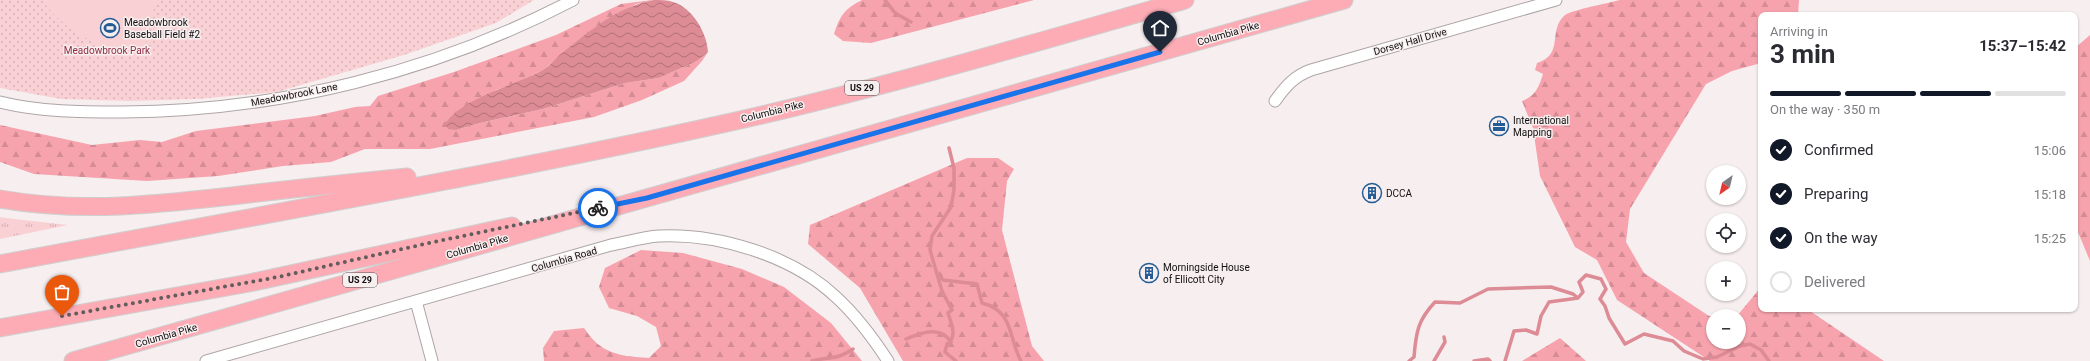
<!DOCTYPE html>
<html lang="en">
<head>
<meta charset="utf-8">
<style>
  body { margin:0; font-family:Roboto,sans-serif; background:#f7f7f7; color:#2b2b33; height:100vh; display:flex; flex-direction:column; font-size:15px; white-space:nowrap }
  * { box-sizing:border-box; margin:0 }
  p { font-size:13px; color:#7c7c81 }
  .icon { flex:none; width:22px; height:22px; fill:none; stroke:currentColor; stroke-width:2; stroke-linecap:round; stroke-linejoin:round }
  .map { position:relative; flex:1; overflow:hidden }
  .side { position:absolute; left:1758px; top:12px; width:320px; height:300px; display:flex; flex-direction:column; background:#fff; border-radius:8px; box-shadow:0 1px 3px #0004 }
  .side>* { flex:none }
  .needle { width:26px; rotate:214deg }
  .controls { position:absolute; left:1706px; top:165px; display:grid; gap:8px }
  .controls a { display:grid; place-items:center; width:40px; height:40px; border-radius:50%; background:#fff; box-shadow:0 1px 3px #0004; font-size:20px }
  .pin { position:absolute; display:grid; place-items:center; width:34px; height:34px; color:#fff; margin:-41px -17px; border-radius:50% 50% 50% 0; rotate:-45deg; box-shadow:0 0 4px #0007 }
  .pin .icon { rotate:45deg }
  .courier { position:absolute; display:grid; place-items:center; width:40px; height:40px; margin:-20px; border:3px solid #1a73e8; border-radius:50%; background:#fff; color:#222; box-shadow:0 1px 5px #0007 }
  .summary em { font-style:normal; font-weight:700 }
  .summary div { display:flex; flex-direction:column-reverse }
  .summary { display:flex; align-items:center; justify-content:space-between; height:68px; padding:0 12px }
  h1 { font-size:26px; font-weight:700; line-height:30px }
  .bar { display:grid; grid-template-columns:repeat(4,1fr); gap:6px 4px; align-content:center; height:48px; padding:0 12px }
  .bar i { height:5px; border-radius:3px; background:#e1e1e2 }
  .bar .current { background:#111827 }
  .bar p { grid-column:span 4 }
  ol { padding:0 12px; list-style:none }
  li { display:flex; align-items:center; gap:12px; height:44px }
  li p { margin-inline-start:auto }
  li .icon { padding:4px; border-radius:50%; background:#111827; color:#fff; stroke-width:4 }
  li:last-child { color:#7c7c81 }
  li i { width:22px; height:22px; border:2px solid #e1e1e2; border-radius:50% }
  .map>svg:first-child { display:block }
  .grass { fill:url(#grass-tufts) }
  .forest { fill:url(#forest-firs) }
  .park { fill:url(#park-dots) }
  .garden { fill:#f9d1d5 }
  .water { fill:url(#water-waves) }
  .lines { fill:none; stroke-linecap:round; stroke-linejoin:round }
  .stream { stroke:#dd8b95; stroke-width:3.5 }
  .minor-casing { stroke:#aea5a6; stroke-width:13 }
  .highway-casing { stroke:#cfcfcf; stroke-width:19 }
  .minor { stroke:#fff; stroke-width:11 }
  .highway { stroke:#fdacb5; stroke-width:17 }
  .done { stroke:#625d5d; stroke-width:4; stroke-dasharray:0 7.2 }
  .route { stroke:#1a73e8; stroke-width:5 }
  .labels { text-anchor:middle; stroke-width:3; stroke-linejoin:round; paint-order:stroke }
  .shield { fill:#f7eeef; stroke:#565252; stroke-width:1 }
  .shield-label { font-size:9px; font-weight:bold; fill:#110f0f }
  .poi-label { font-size:10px; fill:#110f0f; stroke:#f7eeef; text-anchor:start }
  .street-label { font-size:10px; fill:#110f0f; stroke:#f7eeef }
  .park-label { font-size:10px; fill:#8f2e42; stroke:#f7eeef }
</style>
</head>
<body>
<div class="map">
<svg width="2090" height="361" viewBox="0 0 2090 361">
  <defs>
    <pattern id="grass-tufts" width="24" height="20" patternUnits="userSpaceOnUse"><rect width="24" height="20" fill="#f9d1d5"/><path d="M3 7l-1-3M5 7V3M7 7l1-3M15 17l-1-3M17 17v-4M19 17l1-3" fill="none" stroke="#d4b2b6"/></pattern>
    <pattern id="forest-firs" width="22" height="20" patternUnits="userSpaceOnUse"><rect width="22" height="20" fill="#f7a3ad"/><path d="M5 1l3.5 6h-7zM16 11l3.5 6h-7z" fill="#d38b94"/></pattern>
    <pattern id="park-dots" width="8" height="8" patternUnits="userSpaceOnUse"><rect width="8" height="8" fill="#f9d1d5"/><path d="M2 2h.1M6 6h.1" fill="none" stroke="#d4b2b6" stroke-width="1.8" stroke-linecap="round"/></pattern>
    <pattern id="water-waves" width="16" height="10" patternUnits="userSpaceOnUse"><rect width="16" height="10" fill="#dd8b95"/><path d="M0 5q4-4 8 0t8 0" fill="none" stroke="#b27078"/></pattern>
  </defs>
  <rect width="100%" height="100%" fill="#f7eeef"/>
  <path class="grass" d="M0,217L6,218L68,225L0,239Z"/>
  <path class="forest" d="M652,0H654L636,4L597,26L543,70L519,82L496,90L456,130L480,123L543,109L625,83L659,78L697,61L708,52L702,61L684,81L642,100L594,117L430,149H365L331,162L283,166L218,176L147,181L34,174L0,162V125L92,145L140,140L162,142L196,131L315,116L355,107L370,106L378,96L454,72L556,35L621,4Z
    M862,0H1034L871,43L843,41L834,34C840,16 844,9 862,0Z
    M1620,0H1799L1798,15H1761V63L1732,71L1706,84L1630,209L1626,242L1644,273L1709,316H1713V342H1739V316H1737L1761,287V309H1807L1884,361H1710L1617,300L1597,260L1575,247L1540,176L1533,128L1522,101C1536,96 1539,86 1543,74L1535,70L1537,63C1565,54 1547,31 1565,15C1572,10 1609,3 1620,0Z
    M2090,35V261L2075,225V60L2076,47Z
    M967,158H998L1014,169L1007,181L1002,230L1032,346L1044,361H903L860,288L808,244L810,225Z
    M641,250L683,253L742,269L784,287L831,323L862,361H544L543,348L554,331L584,328C601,354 619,356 649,358L661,346L656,327L637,316L609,308L599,287L605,268Z
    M1560,338L1586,361H1522Z"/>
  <path class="park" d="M0,0H534L496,23L404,55L277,92L197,99L129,101L61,99L0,88Z"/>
  <path class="garden" d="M42,0H156L143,58C102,48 68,36 42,0Z"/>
  <path class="water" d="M654,0C660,0 667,0 673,2C693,8 707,33 708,52L697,61L659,78L625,83L543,109L480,123L456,130L448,129L445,124C463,97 514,86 541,71C549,67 555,59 562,53C591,30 617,7 654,0Z"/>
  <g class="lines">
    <path class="stream" d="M885,0L895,13L911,22
      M949,148L954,168V190L951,207L932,236L930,250L942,291L952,310L948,313C951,323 958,337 947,344L945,352L956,361
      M939,275L943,280L977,284L982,303C1014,311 1008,337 1021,361
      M906,339C921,333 940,325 951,342
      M812,361C830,356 835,361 853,349
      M1409,361L1414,357C1416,332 1418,320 1435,302L1460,303L1488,289L1551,287L1573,294L1578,298
      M1434,361L1445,342L1444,337
      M1474,361L1488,359L1490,361
      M1505,361L1514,331L1526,330L1537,334L1541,316L1549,302L1578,298L1583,292L1579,282L1586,275L1601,279L1606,289L1600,299L1605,306L1609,318L1625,344L1644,334L1673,341L1684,351L1703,359L1717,357L1740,346L1750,344L1761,350L1769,361"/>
    <defs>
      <path id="minor" d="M1275,101C1285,87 1294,76 1311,70L1556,0
        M0,102C41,112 81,112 123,112C279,111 435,72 573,0
        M416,301L432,361
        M206,361L611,245C627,242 643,237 659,236C718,233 793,256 836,297C857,316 873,338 888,361"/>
      <path id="highway" d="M0,199C81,213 151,205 232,196C290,189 348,183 407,177
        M0,264C250,217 501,174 749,118C896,84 1041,41 1185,0
        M0,328L249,283L512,226
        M73,361L1344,0"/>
    </defs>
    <use href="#minor" class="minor-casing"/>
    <use href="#highway" class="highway-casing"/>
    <use href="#minor" class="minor"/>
    <use href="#highway" class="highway"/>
  </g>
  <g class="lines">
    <path class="done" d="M62,316L278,277L429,243L598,208"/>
    <path class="route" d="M598,208L647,198L1160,52"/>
  </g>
  <defs>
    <symbol id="stadium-ring" viewBox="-11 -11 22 22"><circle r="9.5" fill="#f7eeef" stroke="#245d95" stroke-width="1.5"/><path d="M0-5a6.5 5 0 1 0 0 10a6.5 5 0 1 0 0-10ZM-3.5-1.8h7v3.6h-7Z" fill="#245d95"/></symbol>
    <symbol id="office-ring" viewBox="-11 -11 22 22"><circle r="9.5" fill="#f7eeef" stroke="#245d95" stroke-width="1.5"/><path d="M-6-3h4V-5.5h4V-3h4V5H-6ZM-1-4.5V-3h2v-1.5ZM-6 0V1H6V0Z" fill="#245d95"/></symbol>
    <symbol id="building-ring" viewBox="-11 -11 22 22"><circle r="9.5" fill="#f7eeef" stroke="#245d95" stroke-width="1.5"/><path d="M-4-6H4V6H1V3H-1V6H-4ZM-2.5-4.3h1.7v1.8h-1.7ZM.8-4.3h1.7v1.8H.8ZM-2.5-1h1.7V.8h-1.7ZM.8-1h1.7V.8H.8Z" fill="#245d95"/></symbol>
  </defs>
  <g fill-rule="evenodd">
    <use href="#stadium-ring" x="99" y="17" width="22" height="22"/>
    <use href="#office-ring" x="1488" y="115" width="22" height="22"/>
    <use href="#building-ring" x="1361" y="182" width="22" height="22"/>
    <use href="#building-ring" x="1138" y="262" width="22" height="22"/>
  </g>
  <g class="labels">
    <g class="shield">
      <rect x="845" y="81" width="34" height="14" rx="3"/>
      <rect x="343" y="273" width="34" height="14" rx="3"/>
    </g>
    <g class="shield-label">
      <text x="862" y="91">US 29</text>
      <text x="360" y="283">US 29</text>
    </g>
    <g class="poi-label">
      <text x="124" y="26">Meadowbrook<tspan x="124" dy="12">Baseball Field #2</tspan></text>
      <text x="1513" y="124">International<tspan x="1513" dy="12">Mapping</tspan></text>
      <text x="1386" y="197">DCCA</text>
      <text x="1163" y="271">Morningside House<tspan x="1163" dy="12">of Ellicott City</tspan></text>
    </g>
    <g class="street-label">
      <text transform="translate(1228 33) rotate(-16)" y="4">Columbia Pike</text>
      <text transform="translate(1410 41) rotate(-16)" y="4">Dorsey Hall Drive</text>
      <text transform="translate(294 94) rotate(-11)" y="4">Meadowbrook Lane</text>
      <text transform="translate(772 111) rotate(-14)" y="4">Columbia Pike</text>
      <text transform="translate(477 246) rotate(-16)" y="4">Columbia Pike</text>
      <text transform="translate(564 259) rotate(-16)" y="4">Columbia Road</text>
      <text transform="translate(166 335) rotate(-16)" y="4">Columbia Pike</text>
    </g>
    <g class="park-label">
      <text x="107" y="54">Meadowbrook Park</text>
    </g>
  </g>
</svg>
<div class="controls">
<a><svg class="needle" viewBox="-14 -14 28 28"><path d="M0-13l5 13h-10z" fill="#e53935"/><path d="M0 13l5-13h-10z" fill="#7c7c81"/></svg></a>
<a><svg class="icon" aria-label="locate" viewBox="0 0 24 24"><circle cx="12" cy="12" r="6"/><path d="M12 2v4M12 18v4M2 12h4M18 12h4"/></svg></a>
<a>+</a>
<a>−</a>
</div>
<div class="pin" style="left:62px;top:316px;background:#ea580c"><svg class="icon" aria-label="bag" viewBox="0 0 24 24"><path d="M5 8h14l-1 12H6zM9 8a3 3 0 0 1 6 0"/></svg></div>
<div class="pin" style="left:1160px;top:52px;background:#1f2937"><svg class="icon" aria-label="home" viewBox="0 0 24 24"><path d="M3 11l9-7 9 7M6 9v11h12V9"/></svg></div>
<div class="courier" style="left:598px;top:208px"><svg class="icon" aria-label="bike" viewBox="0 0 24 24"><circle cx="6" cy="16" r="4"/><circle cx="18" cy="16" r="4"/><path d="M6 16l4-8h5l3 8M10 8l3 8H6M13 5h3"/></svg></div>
<section class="side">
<div class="summary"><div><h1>3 min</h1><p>Arriving in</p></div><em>15:37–15:42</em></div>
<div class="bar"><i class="current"></i><i class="current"></i><i class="current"></i><i></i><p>On the way · 350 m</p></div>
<ol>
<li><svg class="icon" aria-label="check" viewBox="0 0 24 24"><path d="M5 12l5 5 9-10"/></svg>Confirmed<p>15:06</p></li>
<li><svg class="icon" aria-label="check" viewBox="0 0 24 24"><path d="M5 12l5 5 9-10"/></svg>Preparing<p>15:18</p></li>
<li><svg class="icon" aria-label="check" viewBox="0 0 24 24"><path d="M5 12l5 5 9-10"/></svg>On the way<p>15:25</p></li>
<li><i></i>Delivered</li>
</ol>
</section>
</div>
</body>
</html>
